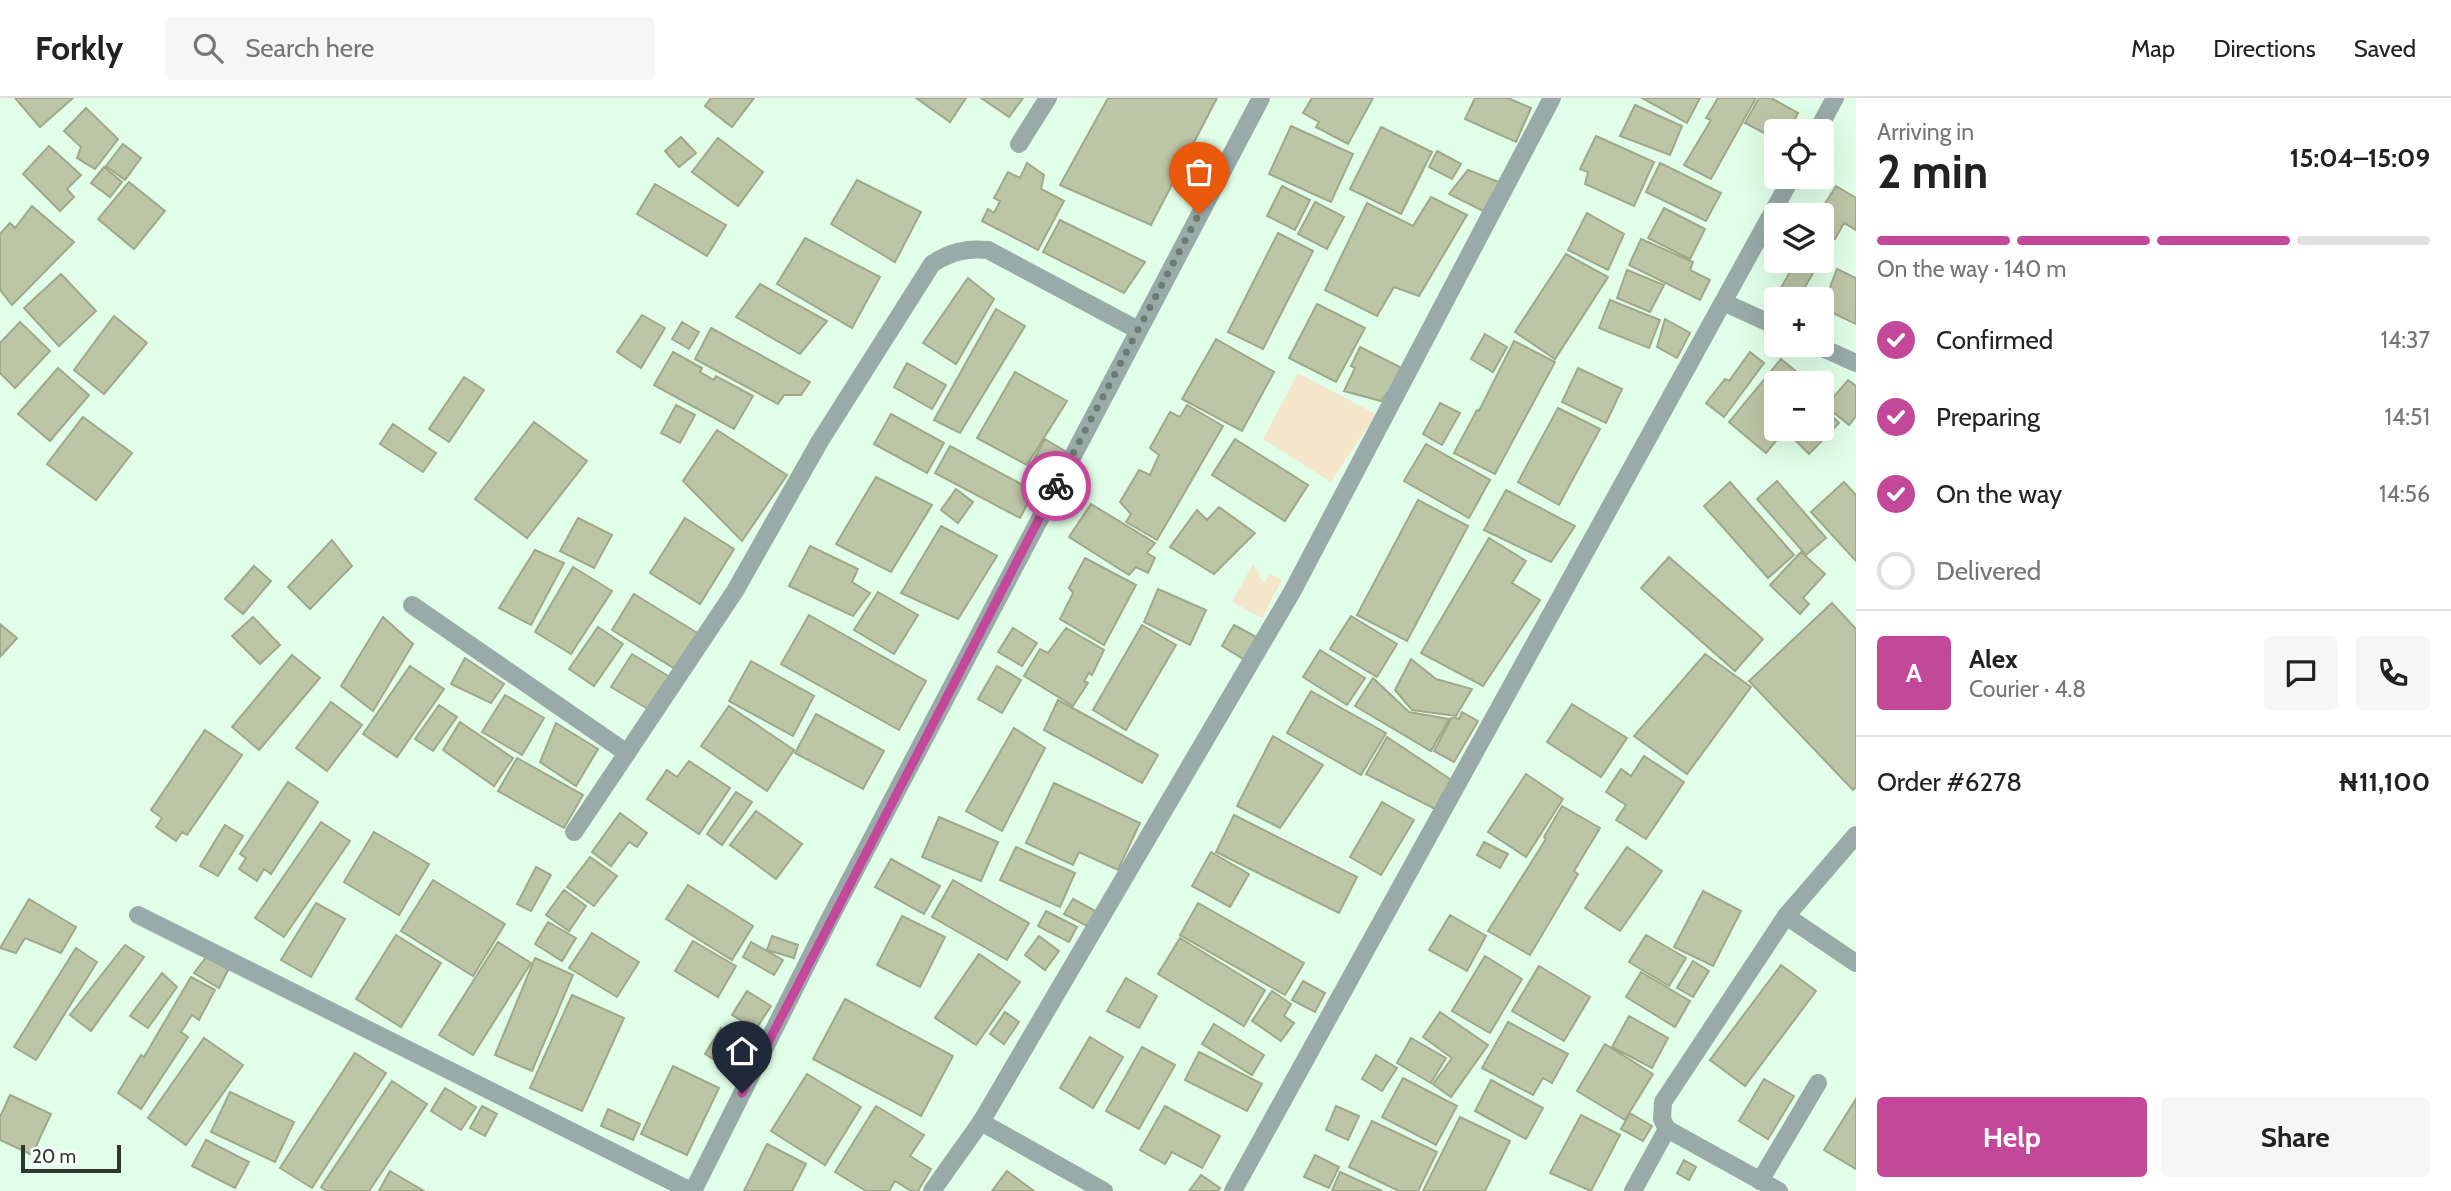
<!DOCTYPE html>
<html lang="en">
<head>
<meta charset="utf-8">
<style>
  body { margin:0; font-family:Cabin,sans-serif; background:#f6f6f6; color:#222; height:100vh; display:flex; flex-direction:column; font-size:26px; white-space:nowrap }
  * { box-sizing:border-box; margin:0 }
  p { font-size:23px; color:#767676 }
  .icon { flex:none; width:38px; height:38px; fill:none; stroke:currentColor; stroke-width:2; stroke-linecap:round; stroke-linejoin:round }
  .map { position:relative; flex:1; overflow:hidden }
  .side { display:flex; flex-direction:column; background:#fff; width:595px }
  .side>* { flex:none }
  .tools { position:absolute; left:1764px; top:21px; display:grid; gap:14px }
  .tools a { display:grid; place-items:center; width:70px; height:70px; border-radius:7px; background:#fff; box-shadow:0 7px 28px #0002; font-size:35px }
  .scale { position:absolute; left:21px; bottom:18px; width:100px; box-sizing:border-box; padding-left:7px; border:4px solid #2c372f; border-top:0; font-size:19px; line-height:24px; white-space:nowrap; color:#2c372f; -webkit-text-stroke:5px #fff; paint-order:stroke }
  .pin { position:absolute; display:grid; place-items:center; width:60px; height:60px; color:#fff; margin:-72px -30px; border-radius:50% 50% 50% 0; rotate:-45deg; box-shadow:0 0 7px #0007 }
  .pin .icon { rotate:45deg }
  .courier { position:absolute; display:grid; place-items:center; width:70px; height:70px; margin:-35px; border:5px solid #c3489a; border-radius:50%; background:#fff; color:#222; box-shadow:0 2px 9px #0007 }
  .summary em { font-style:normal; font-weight:700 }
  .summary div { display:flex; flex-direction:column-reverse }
  .summary { display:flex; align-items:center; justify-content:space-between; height:119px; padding:0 21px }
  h1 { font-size:46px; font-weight:700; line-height:52px }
  .bar { display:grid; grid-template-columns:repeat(4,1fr); gap:10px 7px; align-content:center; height:84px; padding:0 21px }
  .bar i { height:9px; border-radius:5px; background:#e0e0e0 }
  .bar .selected { background:#c3489a }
  .bar p { grid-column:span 4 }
  .line { display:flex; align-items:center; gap:18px; padding:0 21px; border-top:2px solid #e0e0e0 }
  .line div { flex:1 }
  .round { display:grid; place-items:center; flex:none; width:74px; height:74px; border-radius:7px; background:#f6f6f6 }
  ol { padding:0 21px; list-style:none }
  li { display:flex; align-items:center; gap:21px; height:77px }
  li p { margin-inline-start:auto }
  li .icon { padding:7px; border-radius:50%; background:#c3489a; color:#fff; stroke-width:4 }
  li:last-child { color:#767676 }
  li i { width:38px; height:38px; border:4px solid #e0e0e0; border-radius:50% }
  .action { display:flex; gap:14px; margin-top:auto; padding:14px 21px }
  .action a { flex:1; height:80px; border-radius:7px; background:#c3489a; color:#fff; font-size:28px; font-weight:700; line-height:80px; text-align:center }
  .action a+a { background:#f6f6f6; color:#222 }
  header { display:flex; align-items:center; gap:42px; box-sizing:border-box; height:98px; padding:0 35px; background:#fff; border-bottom:2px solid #e0e0e0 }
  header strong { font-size:33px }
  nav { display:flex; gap:38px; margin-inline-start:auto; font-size:24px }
  .search { width:490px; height:63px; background:#f6f6f6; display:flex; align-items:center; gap:18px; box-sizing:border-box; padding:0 24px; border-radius:7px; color:#767676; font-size:26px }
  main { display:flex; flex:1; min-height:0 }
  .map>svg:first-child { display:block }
  .green { fill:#f3e6ca }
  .building { fill:#bdc5a7; stroke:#a0a88a; stroke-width:2 }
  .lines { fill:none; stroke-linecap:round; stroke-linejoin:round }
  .lane { stroke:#9aaaa8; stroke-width:18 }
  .street { stroke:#9aaaa8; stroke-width:18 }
  .done { stroke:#6b7d70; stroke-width:7; stroke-dasharray:0 12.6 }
  .route { stroke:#c3489a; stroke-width:9 }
</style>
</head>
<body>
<header>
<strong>Forkly</strong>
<div class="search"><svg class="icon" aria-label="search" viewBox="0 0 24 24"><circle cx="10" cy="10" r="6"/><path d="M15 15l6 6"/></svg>Search here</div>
<nav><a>Map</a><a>Directions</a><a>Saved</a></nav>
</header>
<main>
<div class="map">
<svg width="1856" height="1093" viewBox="0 0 1856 1093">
  <rect width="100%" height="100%" fill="#e1ffe8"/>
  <path class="green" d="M1298,275L1376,316L1331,384L1263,341Z
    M1253,466L1264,485L1270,476L1282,482L1262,520L1232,504Z"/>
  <path class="building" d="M15,0H73L40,29Z
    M711,0H754L732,29L705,8Z
    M916,0H966L950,24Z
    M981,0H1023L1009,19Z
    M1108,0H1217L1151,127L1060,87Z
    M1312,0H1373L1348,46L1316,29L1319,24L1303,15Z
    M1475,0H1508L1531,10L1516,44L1465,21Z
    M1642,0H1700L1687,25Z
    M1718,0H1756L1711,81L1684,67L1711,22L1706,20Z
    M1759,0H1771L1798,15L1789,33H1776V41L1745,25Z
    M1635,7L1682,28L1670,57L1620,38Z
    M86,10L118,41L95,71L77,60L81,49L64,33Z
    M1291,28L1353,56L1331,104L1269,76Z
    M1381,29L1432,54L1401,116L1350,91Z
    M1596,38L1654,64L1634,108L1585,86L1588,74L1580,71Z
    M681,39L696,55L679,69L665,53Z
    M718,40L763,74L738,108L692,74Z
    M123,46L141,60L125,82L106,68Z
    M49,48L81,77L67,91L74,99L60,113L23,76Z
    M1437,53L1461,66L1452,81L1429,69Z
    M1027,65L1044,77L1041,91L1064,103L1038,152L982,123L988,111L994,115L1000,103L994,100L1008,74L1020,80Z
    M1660,65L1721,95L1706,123L1646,94Z
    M104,69L122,84L110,99L91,85Z
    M1468,72L1504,86L1489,116L1449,96Z
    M857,82L921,114L895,164L831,126Z
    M129,84L165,113L134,151L98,121Z
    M655,86L726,127L707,158L637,116Z
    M1282,88L1310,102L1295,132L1267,118Z
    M1836,88L1856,100V132L1844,125L1835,141L1822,133V117H1818Z
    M1431,99L1467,117L1419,198L1394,189L1377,218L1325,192L1367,105L1413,128Z
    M1315,104L1344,119L1327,151L1298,136Z
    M32,108L74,144L12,207L0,192V136L10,125L15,130Z
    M1664,110L1705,131L1690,161L1648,140Z
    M1587,115L1624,136L1608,172L1568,152Z
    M1060,122L1145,164L1124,195L1043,154Z
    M1278,135L1313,153L1263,251L1228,234Z
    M805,140L880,179L852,230L777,186Z
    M1641,141L1693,164L1690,172L1710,182L1700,202L1629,167Z
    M1566,156L1608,179L1555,261L1515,234Z
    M1796,163H1820L1798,201H1785L1777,197Z
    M1837,171L1856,180V226L1822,210Z
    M1627,172L1664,187L1650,214L1617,200Z
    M61,176L96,213L59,248L24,210Z
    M968,180L994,201L956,266L923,245Z
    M760,186L827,223L800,256L736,219Z
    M1610,202L1660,222L1649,250L1599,230Z
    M1317,206L1365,230L1336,284L1289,260Z
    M996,211L1025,228L960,335L934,322Z
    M642,217L665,230L641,270L617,254Z
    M114,218L147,245L104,296L74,272Z
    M1665,221L1690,235L1677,260L1657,249Z
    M20,224L50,253L15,290L0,275V245Z
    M682,224L699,234L689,251L672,241Z
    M711,230L810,284L801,297H784L778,306L695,261Z
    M1485,236L1507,249L1493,274L1471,261Z
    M1216,241L1274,274L1242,333L1182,301Z
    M1514,243L1555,264L1495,376L1454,355L1477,312L1479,313Z
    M1360,249L1406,272L1381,303L1344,293L1355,270L1351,268Z
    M673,254L702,270L700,274L714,282L716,278L753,298L734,331L654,287Z
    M1750,254L1764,265L1724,319L1706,305L1725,281L1729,283Z
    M1781,261L1810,285H1776V331H1786L1766,355L1729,324Z
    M907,265L946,287L932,311L894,289Z
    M58,270L89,297L50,343L18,316Z
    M1578,270L1622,291L1606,325L1562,304Z
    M1015,274L1067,303L1027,367L977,340Z
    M464,279L484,292L449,344L429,331Z
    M1848,282L1856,288V318L1849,327L1826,308Z
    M1440,305L1460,315L1442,347L1423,336Z
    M676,307L695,317L680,345L661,335Z
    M1187,307L1223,328L1157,442L1126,424L1131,416L1120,404L1139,372L1150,377L1159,357L1150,350L1170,314L1180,319Z
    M1822,308L1839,325L1809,356L1786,333L1822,331Z
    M1558,310L1600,331L1559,407L1518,384Z
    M891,316L944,345L927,375L874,346Z
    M83,319L132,355L96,402L47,366Z
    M534,324L587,363L527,440L475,401Z
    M393,326L436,355L423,374L380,346Z
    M717,332L787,377L742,443L683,383Z
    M1045,341L1070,356L1049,393L1024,379Z
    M1235,341L1308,387L1285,423L1212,377Z
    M1426,346L1490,382L1469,420L1404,383Z
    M950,348L1034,393L1020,420L935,375Z
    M876,379L932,407L891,474L836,446Z
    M1777,383L1826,440L1806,457L1757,401Z
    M1730,384L1794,457L1768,480L1704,408Z
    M1844,384L1856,397V463L1811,414Z
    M956,391L973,404L958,425L941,412Z
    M1506,392L1575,428L1551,464L1484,432Z
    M1418,402L1468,428L1407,543L1357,517Z
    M1091,406L1155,445L1147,455L1155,460L1148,475L1136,469L1129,477L1069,439Z
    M1219,409L1255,435L1214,476L1170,449L1197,412L1207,422Z
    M578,420L612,437L594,470L560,453Z
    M685,420L734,451L700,506L650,475Z
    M941,428L997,458L958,521L901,495Z
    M1489,440L1526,463L1512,485L1540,502L1483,588L1421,555Z
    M332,442L352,468L310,511L288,489Z
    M810,448L858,471L852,484L870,495L853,518L789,488Z
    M535,452L564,465L531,527L499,510Z
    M1801,454L1825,476L1803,500L1809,506L1800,516L1770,487Z
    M1669,459L1763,541L1735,573L1641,490Z
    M1085,460L1136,487L1104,547L1060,521L1073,495L1069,490Z
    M254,468L271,483L243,516L225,501Z
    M573,469L612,493L571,556L535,534Z
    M1158,491L1206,512L1190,547L1144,524Z
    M878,494L918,517L894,556L854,532Z
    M634,496L699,536L677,572L612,532Z
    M1832,505L1856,531V689L1853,692L1749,583Z
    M809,517L926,583L899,632L781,566Z
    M1351,518L1397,546L1377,579L1330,551Z
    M253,519L280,547L260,566L232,538Z
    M383,519L413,546L373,613L341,588Z
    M0,526L17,540L0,559Z
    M1142,527L1176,547L1126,632L1093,612Z
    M1234,527L1258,540L1245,562L1222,548Z
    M598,529L623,546L594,588L569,571Z
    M1013,530L1037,545L1022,568L998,554Z
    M1066,530L1104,552L1092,577L1089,575L1084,583L1088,585L1073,608L1024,578L1040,551L1048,555Z
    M1320,552L1365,580L1347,607L1303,579Z
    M632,556L673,581L653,614L611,589Z
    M1705,556L1751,589L1687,676L1634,638Z
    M292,557L320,580L259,652L232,629Z
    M465,560L504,586L491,605L451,586Z
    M1411,561L1436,581L1472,591L1456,618L1412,612L1395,592Z
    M751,563L814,598L793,638L729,603Z
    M410,568L444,591L397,659L363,636Z
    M997,568L1021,582L1002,615L978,601Z
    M1373,580L1409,614L1449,621L1431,653L1355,608Z
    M1311,593L1386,635L1361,677L1287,635Z
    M505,597L544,620L522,657L482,634Z
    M1058,602L1158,657L1142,685L1044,632Z
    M331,604L362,627L327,673L296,650Z
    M1572,606L1627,640L1601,679L1547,644Z
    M439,607L457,619L433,653L415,641Z
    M729,608L794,652L767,693L701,648Z
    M1462,614L1478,623L1454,664L1434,653L1452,619L1459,621Z
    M816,616L884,653L863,691L795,655Z
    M460,624L513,660L494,688L443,652Z
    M556,625L598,651L576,688L540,664Z
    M1014,630L1045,650L1002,733L966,713Z
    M205,632L242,657L187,737L182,734L176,743L156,729L162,720L151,712Z
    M1273,638L1323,667L1280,730L1237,708Z
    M1387,639L1456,685L1441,714L1366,676Z
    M1644,658L1684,684L1646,741L1616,722L1626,707L1606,694L1621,671L1631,678Z
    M517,660L583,697L564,730L498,693Z
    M689,663L730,690L699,736L647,701L667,672L677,679Z
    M1526,676L1563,701L1526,759L1488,734Z
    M288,684L318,704L271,776L264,771L257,783L239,771L246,760L240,756Z
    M1054,685L1140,725L1118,772L1079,754L1073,767L1026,745Z
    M736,694L752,704L722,747L707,736Z
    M1382,704L1414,722L1381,777L1350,759Z
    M1562,708L1600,730L1574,773L1578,776L1530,857L1488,833L1546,741L1544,739Z
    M756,713L802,746L776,781L730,747Z
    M620,715L647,735L637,749L629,744L611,768L592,754Z
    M1234,717L1357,779L1339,815L1216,754Z
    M939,719L998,744L981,783L922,759Z
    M321,724L350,743L284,839L255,820Z
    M225,727L243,738L218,778L200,768Z
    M374,734L429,766L399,817L344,784Z
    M1484,744L1508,756L1500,770L1477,757Z
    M1016,749L1075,775L1060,809L1000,782Z
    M1627,749L1662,773L1620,833L1585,810Z
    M1211,754L1249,776L1230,809L1192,788Z
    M590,759L617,778L594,808L567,789Z
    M891,761L940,788L924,816L875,789Z
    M536,769L551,777L531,813L517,806Z
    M433,782L505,826L473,878L401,833Z
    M953,782L1029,825L1007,862L932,819Z
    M688,787L753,828L732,862L666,821Z
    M564,792L586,808L569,833L546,817Z
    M1703,793L1741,813L1713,868L1674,849Z
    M29,801L76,829L61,855L25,840L16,855L0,850Z
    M1073,801L1099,815L1091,830L1064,816Z
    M316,805L345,821L311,879L281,862Z
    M1198,805L1304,865L1285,897L1180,837Z
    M1046,813L1077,829L1069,844L1038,828Z
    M1450,817L1486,838L1467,873L1429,852Z
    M902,818L945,839L920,889L877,867Z
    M548,824L576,840L562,863L535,846Z
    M592,835L639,864L617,899L569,870Z
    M396,837L441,865L401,929L356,901Z
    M1646,837L1686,860L1669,888L1629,864Z
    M772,838L798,847L794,860L767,852Z
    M1039,838L1059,853L1045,872L1025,857Z
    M1180,840L1265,892L1244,928L1158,876Z
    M693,843L736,868L718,899L675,873Z
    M498,844L531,865L473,957L439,937Z
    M751,844L783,862L774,877L743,859Z
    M125,847L144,859L91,933L70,917Z
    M76,850L97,864L36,962L14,949Z
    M979,856L1020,884L976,947L935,920Z
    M208,857L228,872L219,890L194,875Z
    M1485,858L1522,881L1490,935L1452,913Z
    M535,860L573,877L532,973L495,957Z
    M1693,863L1709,873L1693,899L1677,890Z
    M1781,867L1816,893L1745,988L1710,962Z
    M1539,868L1590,899L1564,943L1512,913Z
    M1641,874L1690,903L1675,929L1626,899Z
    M162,875L177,889L148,930L130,918Z
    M191,879L215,892L199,922L192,917L181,934L188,939L141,1011L118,995L141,957L144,959Z
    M1126,880L1157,898L1139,930L1107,913Z
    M1303,883L1325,895L1315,914L1292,902Z
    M747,893L771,908L756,931L732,917Z
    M1272,893L1291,906L1284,918L1294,925L1281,943L1252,923Z
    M572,897L624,920L582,1013L530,990Z
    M845,901L953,958L921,1018L813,961Z
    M1005,914L1019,924L1004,946L990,936Z
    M1440,914L1488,947L1451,999L1433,986L1452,960L1423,939Z
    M1629,918L1668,940L1652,970L1612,949Z
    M1508,924L1568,956L1552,985L1543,980L1533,997L1482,970Z
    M1214,926L1264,957L1252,977L1202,946Z
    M721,930L745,945L729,971L705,956Z
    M1090,939L1123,959L1093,1010L1060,990Z
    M204,940L243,967L186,1047L148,1020Z
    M1411,940L1446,960L1431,985L1397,965Z
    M1605,946L1653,976L1625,1022L1577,993Z
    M1142,949L1175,967L1139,1031L1106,1013Z
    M1199,954L1262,986L1247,1013L1185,982Z
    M355,955L386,975L312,1090L280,1070Z
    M1376,957L1397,970L1382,993L1362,981Z
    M673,968L719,990L687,1057L641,1036Z
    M807,976L861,1009L825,1067L771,1033Z
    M1403,980L1457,1008L1436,1047L1382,1019Z
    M1764,981L1794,998L1768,1041L1739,1023Z
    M1491,982L1543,1010L1526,1041L1475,1013Z
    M392,983L427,1006L369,1093H326L321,1089Z
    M445,990L476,1009L461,1032L431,1013Z
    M230,994L294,1024L275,1064L211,1034Z
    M10,997L51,1016L32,1057L0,1042V1019Z
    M1856,1001V1071L1824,1052Z
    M482,1008L497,1016L485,1038L470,1030Z
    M876,1008L924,1037L910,1058L931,1071L918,1093H911L895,1083L889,1093H866L835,1074Z
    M1165,1008L1220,1038L1202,1070L1172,1054L1165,1066L1140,1052Z
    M1336,1008L1359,1018L1348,1042L1326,1032Z
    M608,1011L640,1026L633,1042L601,1028Z
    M1630,1015L1652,1028L1643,1043L1621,1031Z
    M1581,1017L1620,1037L1591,1093L1550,1075Z
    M1460,1019L1510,1043L1485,1093H1423Z
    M1372,1023L1437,1054L1418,1093H1399L1349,1069Z
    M206,1042L249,1064L235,1090L192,1068Z
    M767,1046L806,1066L792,1093H744Z
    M1315,1057L1339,1069L1329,1090L1304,1079Z
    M1684,1062L1696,1069L1689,1082L1677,1075Z
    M390,1073L424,1093H379Z
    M1007,1073L1034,1093H992Z
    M1340,1074L1382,1093H1332Z
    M1201,1077L1220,1090L1218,1093H1189Z"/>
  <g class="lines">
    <path class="lane" d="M1019,46L1048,0
      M412,507L627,655L574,734
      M1786,818L1856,865
      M1760,1083L1818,985
      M1633,1093L1667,1031"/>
    <path class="street" d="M1817,33L1835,0
      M1723,204L1776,228
      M1816,247L1856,265
      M627,655L735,493L820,343L932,166C950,154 966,150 988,152L1138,232
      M138,817L691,1093
      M981,1024L1104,1093
      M693,1093L828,824L1261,0
      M932,1093L981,1024L1292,494L1552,0
      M1233,1093L1792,79
      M1779,1093L1667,1031L1662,1021L1663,1004L1786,818L1856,737"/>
  </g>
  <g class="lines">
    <path class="done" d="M1056,388L1199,116"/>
    <path class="route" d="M742,995L1056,388"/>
  </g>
</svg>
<div class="tools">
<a><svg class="icon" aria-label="locate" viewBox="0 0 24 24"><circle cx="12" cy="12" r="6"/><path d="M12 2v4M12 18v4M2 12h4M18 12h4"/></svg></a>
<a><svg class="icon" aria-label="layers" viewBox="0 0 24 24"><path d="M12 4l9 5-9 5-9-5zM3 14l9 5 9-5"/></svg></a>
<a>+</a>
<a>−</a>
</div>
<div class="scale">20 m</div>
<div class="pin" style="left:1199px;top:116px;background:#ea580c"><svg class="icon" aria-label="bag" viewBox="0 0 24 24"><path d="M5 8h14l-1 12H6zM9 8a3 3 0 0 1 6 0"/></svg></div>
<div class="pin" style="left:742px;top:995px;background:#1f2937"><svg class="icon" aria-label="home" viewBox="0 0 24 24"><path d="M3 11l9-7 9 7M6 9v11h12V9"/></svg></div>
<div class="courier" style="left:1056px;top:388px"><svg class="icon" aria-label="bike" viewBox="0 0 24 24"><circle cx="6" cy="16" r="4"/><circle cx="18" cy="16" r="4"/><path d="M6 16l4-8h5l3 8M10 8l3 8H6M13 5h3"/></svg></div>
</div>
<section class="side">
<div class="summary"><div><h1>2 min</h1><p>Arriving in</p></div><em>15:04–15:09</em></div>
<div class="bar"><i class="selected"></i><i class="selected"></i><i class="selected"></i><i></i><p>On the way · 140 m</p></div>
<ol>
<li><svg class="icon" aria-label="check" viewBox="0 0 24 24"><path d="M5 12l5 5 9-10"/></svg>Confirmed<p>14:37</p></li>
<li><svg class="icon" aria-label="check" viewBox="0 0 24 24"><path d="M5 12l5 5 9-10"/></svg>Preparing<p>14:51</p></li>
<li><svg class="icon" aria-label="check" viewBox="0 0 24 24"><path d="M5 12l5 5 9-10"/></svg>On the way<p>14:56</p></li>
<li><i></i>Delivered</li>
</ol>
<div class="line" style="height:126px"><b class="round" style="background:#c3489a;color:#fff">A</b><div><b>Alex</b><p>Courier · 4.8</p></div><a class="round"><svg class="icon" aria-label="chat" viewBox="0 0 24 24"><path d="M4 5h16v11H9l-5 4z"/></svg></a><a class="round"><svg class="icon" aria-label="phone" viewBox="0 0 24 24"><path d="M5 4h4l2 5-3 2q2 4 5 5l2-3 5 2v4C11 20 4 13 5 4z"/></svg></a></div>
<div class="line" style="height:91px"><div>Order #6278</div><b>₦11,100</b></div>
<div class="action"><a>Help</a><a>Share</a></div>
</section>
</main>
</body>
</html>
